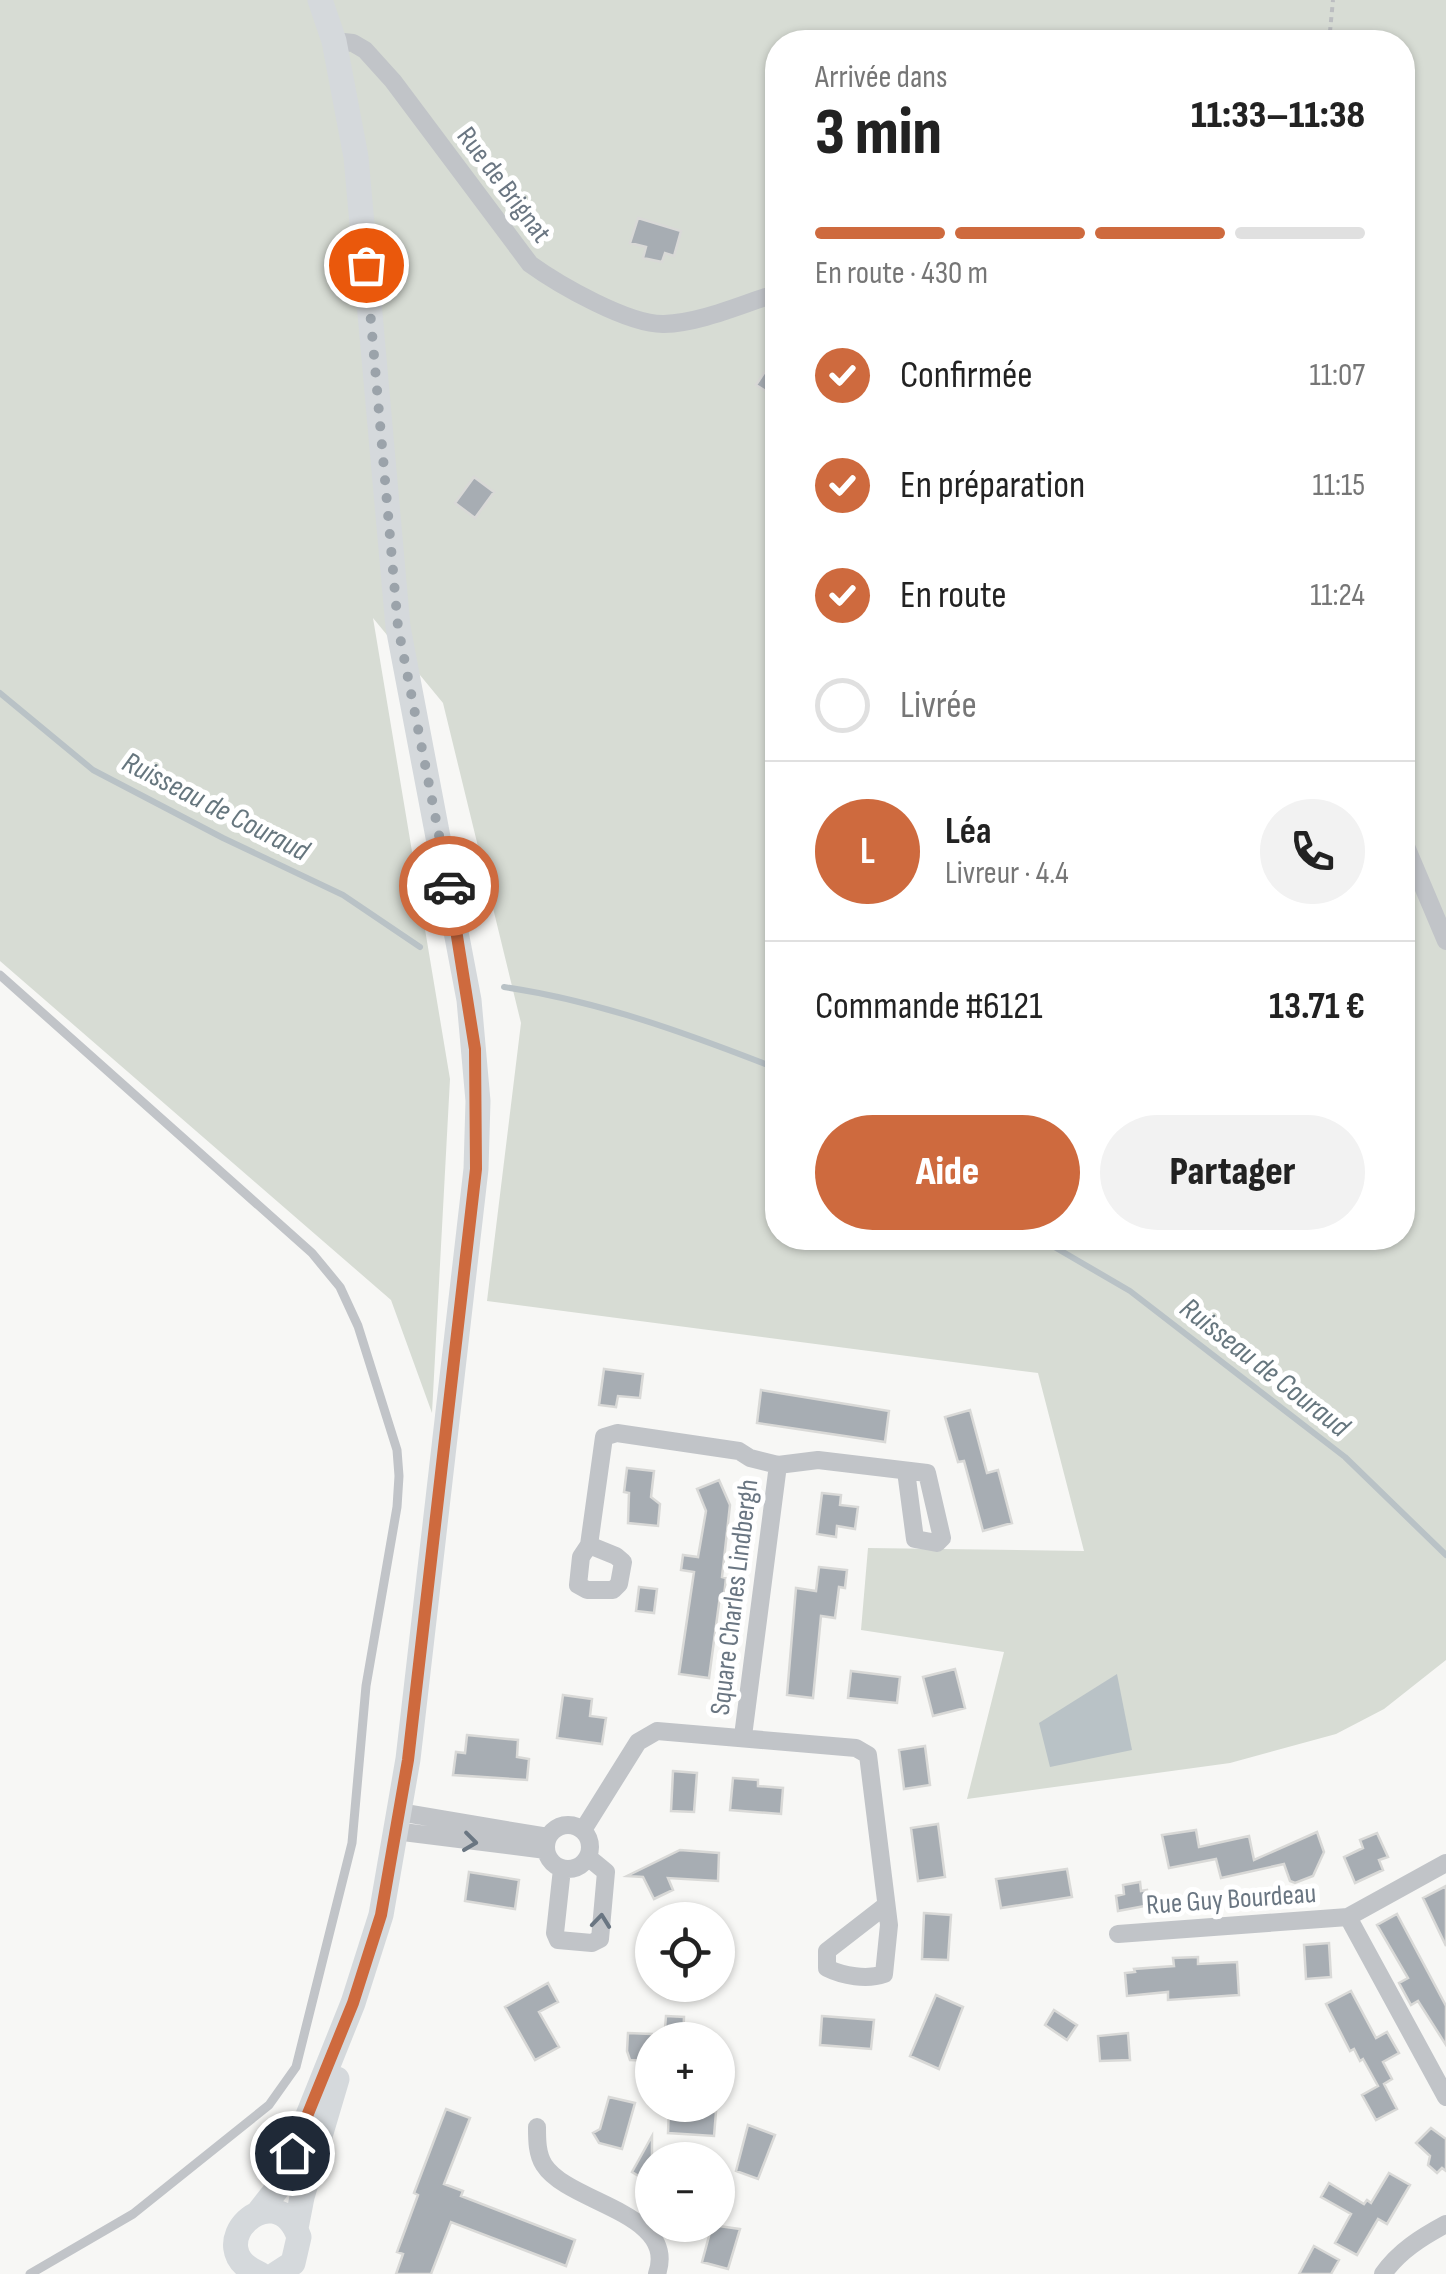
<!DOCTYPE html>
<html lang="fr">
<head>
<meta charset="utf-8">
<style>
  body { margin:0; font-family:"Sofia Sans Condensed",sans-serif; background:#f2f2f2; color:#222; height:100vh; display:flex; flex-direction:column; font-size:38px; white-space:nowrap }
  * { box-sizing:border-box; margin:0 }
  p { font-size:32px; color:#767676 }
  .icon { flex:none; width:55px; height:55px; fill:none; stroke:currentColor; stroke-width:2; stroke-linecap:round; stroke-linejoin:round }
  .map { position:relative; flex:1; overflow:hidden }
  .side { position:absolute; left:765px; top:30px; width:650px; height:1220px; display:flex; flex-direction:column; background:#fff; border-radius:40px; box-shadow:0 2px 8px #0004 }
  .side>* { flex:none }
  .controls { position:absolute; left:635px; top:1902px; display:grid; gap:20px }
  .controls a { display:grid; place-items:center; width:100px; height:100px; border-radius:50%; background:#fff; box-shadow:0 2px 8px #0004; font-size:50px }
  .pin { position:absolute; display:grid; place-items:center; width:85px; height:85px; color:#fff; margin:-42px; border:5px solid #fff; border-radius:50%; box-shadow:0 2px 10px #0007 }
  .courier { position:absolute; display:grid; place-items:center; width:100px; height:100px; margin:-50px; border:8px solid #ce6a3e; border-radius:50%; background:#fff; color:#222; box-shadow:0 2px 12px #0007 }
  .head em { font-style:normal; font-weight:800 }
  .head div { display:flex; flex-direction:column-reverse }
  .head { display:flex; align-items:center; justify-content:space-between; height:170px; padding:0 50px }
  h1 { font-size:65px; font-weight:800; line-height:75px }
  .bar { display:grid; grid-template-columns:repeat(4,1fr); gap:15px 10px; align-content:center; height:120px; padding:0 50px }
  .bar i { height:12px; border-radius:8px; background:#e0e0e0 }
  .bar .current { background:#ce6a3e }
  .bar p { grid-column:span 4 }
  .line { display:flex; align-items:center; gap:25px; padding:0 50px; border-top:2px solid #e0e0e0 }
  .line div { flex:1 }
  .round { display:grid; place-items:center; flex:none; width:105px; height:105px; border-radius:52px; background:#f2f2f2 }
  ol { padding:0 50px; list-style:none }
  li { display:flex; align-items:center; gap:30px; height:110px }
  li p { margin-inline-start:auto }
  li .icon { padding:10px; border-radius:50%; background:#ce6a3e; color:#fff; stroke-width:4 }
  li:last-child { color:#767676 }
  li i { width:55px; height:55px; border:5px solid #e0e0e0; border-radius:50% }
  .cta { display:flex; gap:20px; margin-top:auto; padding:20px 50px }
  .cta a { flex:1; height:115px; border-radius:60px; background:#ce6a3e; color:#fff; font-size:40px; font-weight:800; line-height:115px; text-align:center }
  .cta a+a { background:#f2f2f2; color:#222 }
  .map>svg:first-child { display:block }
  .green { fill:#d7dcd4; fill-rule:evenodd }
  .water { fill:#b9c2c6 }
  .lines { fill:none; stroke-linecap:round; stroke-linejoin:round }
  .stream { stroke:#b9c2c6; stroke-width:6 }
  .building { fill:#a7adb3; stroke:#d9d9d7; stroke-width:2.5 }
  .path { stroke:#bbbdc0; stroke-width:4; stroke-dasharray:5 5; stroke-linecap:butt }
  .service { stroke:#c1c4c8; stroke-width:9 }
  .minor { stroke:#c1c4c8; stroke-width:18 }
  .secondary { stroke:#d5d9dc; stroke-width:25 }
  .oneway { stroke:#6a7682 }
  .done { stroke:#9ba3aa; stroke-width:10; stroke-dasharray:0 18 }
  .route { stroke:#ce6a3e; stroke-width:12 }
  .labels { text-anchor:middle; stroke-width:10; stroke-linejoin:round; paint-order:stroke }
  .street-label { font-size:28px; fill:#6a7682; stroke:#fff }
  .water-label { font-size:30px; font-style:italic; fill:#66767e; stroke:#fff }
</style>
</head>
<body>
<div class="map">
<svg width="1446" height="2274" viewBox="0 0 1446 2274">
  <rect width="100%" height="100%" fill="#f7f7f5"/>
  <path class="green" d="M0,0H1446V1660L1384,1709L1336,1734L1230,1763L967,1799L1004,1652L861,1630L868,1548L1084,1551L1038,1373L487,1301L521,1023L443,703L373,618L450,1079L432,1413L391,1300L0,961ZM778,42H1402V1238H778Z"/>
  <path class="water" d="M1117,1674L1132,1750L1050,1767L1039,1723Z"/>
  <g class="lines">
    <path class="stream" d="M0,693L93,770L223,838L343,895L420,947
      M504,987C599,1001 689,1034 778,1069
      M1039,1238L1130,1291L1345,1457L1446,1555"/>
  </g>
  <path class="building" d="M638,218L681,231L674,256L665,253L662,262L643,258L646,247L630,243Z
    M778,352V399L756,385Z
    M474,477L494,492L475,518L455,503Z
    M604,1369L643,1374L640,1398L618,1396L616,1407L599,1405Z
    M761,1390L889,1411L885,1442L757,1423Z
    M970,1410L987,1473L998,1470L1012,1523L983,1531L964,1461L958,1462L945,1417Z
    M627,1468L654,1471L651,1497L660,1504L658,1526L628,1523L629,1493L624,1492Z
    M719,1480L730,1505L722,1577L726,1578L724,1596H720L709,1678L679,1674L694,1572L681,1570L683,1555L698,1557L706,1511L697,1489Z
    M822,1493L841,1495L840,1505L858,1507L855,1529L837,1526L836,1537L817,1534Z
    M819,1567L847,1570L845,1588L839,1587L835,1618L821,1616L813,1698L787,1695L796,1588L816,1591Z
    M639,1587L657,1589L654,1613L636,1611Z
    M955,1669L965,1708L933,1716L923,1677Z
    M851,1671L900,1677L897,1703L848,1698Z
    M563,1695L592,1699L590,1716L606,1718L602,1744L557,1738Z
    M467,1735L518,1740L517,1757L529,1759L527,1780L453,1775L456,1752L465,1753Z
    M925,1746L930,1785L904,1789L899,1750Z
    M673,1771L697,1773L694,1812L671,1811Z
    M733,1778L758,1780V1786L783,1788L781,1814L730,1810Z
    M938,1824L945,1877L918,1881L911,1828Z
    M1196,1830L1199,1847L1249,1836L1254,1860L1317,1832L1324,1852L1313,1876L1295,1883L1290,1881L1284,1864L1221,1878L1216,1859L1169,1868L1162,1835Z
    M1377,1833L1388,1857L1379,1860L1383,1870L1355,1883L1344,1857L1363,1848L1360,1840Z
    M680,1850L719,1853L718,1881L668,1878L673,1890L654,1899L643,1877L627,1876Z
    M1067,1869L1072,1897L1001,1908L996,1879Z
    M469,1872L519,1880L515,1909L465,1901Z
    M1140,1882L1141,1891L1147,1890L1150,1905L1118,1911L1116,1896L1124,1894L1123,1885Z
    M1446,1886V1946L1423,1898Z
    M924,1913L951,1915L948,1960L922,1959Z
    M1397,1914L1446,2006V2045L1418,2001L1411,2005L1399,1983L1408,1978L1377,1925Z
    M1329,1943L1331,1977L1306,1979L1304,1945Z
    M1198,1957V1964L1237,1962L1239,1995L1168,2000V1992L1127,1996L1125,1973L1135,1972L1134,1969L1174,1966L1173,1958Z
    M548,1983L558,2002L539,2012L559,2047L535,2060L505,2007Z
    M1351,1991L1376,2038L1387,2032L1399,2053L1383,2062L1392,2079L1384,2084L1397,2109L1376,2120L1362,2095L1378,2086L1363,2059L1360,2061L1354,2049L1350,2051L1326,2004Z
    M936,1995L963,2007L939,2069L910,2056Z
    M1054,2010L1077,2025L1067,2040L1045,2025Z
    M666,2016L684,2017L683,2040H664Z
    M822,2016L874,2020L871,2049L820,2045Z
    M628,2033L652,2034V2061L630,2060L627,2051Z
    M1128,2033L1130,2060L1100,2061L1098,2036Z
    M609,2097L635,2103L622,2149L599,2143L593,2133L600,2129Z
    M669,2108L716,2112L714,2136L668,2133Z
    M446,2109L470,2118L444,2184L463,2191L461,2196L575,2240L566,2266L451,2222L431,2274H396L403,2254L397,2252L418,2195L414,2193Z
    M748,2125L775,2135L758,2179L736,2171Z
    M1431,2128L1446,2139V2171L1442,2168L1437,2173L1428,2165L1430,2156L1416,2143Z
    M652,2136V2184L632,2172Z
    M1389,2173L1410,2185L1387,2224L1378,2219L1357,2255L1335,2243L1351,2214L1321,2197L1329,2183L1364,2204L1367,2200L1371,2203Z
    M712,2225L740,2229L728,2269L702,2262Z
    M1314,2246L1339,2260L1331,2274H1299Z"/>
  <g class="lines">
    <path class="path" d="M1329,42L1333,0"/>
    <path class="service" d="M0,975L312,1253L340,1287L358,1326L397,1450L399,1476L397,1507L366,1686L352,1843L296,2067L269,2105L133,2214L30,2274"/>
    <path class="minor" d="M334,41L353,43L365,50L393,81L530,264C559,285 629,325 664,324C701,323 742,304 778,293
      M1402,837L1446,941
      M778,1465L818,1460L927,1473L942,1538L937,1543L915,1539L906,1471
      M589,1545L616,1556L623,1562L619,1584L613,1590H587L578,1585L581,1557L589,1545L604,1437L617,1433L739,1451L750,1458L778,1465L743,1736
      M399,1812L548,1837
      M546 1847a22 22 0 1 1 44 0a22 22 0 1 1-44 0Z
      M583,1830L638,1742L657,1731L856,1748L868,1755L889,1925L884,1974C867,1980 843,1976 827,1968V1951L885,1906
      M395,1831L546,1850
      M562,1869L555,1933L558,1940L592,1943L600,1939L606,1872L589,1858
      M1348,1917L1446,2097
      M1118,1934L1348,1917L1446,1863
      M537,2127C537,2140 537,2154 544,2165C569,2204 678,2212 657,2274
      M1383,2274C1399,2251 1422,2237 1446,2224"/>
    <path class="secondary" d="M258,2213L280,2185L353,2003L381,1915L408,1759L476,1169L478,1101L469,1000L398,627L356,157L334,41L320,0
      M296,2228L302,2197L337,2079
      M260,2274C196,2248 275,2171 299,2237L293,2263L276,2274"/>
  </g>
  <defs><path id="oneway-chevron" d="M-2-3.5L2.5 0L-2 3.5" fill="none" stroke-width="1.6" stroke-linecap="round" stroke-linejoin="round" transform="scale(2.5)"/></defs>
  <g class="oneway">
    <use href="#oneway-chevron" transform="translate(470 1842) rotate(7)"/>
    <use href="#oneway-chevron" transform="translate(601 1921) rotate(-84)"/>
  </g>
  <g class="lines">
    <path class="done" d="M366,265L398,627L449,886"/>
    <path class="route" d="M292,2153L353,2003L381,1915L408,1760L476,1169L475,1049L449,886"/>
  </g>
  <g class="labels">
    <g class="street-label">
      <text transform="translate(505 184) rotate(53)" y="10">Rue de Brignat</text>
      <text transform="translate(733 1597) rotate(-83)" y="10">Square Charles Lindbergh</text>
      <text transform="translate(1231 1898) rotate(-4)" y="10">Rue Guy Bourdeau</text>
    </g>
    <g class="water-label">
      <text transform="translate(216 806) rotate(27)" y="10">Ruisseau de Couraud</text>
      <text transform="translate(1265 1367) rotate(38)" y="10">Ruisseau de Couraud</text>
    </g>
  </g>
</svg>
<div class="controls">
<a><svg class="icon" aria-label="locate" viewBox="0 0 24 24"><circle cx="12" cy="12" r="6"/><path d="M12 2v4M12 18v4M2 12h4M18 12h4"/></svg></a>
<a>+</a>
<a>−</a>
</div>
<div class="pin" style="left:366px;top:265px;background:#ea580c"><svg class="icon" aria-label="bag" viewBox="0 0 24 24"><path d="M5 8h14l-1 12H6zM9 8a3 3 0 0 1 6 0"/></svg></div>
<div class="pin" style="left:292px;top:2153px;background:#1f2937"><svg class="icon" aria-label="home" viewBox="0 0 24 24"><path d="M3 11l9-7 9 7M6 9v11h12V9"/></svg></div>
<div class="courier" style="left:449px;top:886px"><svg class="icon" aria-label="car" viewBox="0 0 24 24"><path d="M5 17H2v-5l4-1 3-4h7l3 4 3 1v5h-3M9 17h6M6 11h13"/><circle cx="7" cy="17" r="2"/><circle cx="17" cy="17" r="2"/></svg></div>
<section class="side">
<div class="head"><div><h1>3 min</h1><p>Arrivée dans</p></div><em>11:33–11:38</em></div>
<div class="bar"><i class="current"></i><i class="current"></i><i class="current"></i><i></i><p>En route · 430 m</p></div>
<ol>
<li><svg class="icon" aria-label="check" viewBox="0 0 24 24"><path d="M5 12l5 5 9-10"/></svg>Confirmée<p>11:07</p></li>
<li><svg class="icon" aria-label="check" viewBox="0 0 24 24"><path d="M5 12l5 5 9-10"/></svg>En préparation<p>11:15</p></li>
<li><svg class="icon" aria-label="check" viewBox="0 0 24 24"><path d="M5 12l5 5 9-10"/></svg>En route<p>11:24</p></li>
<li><i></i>Livrée</li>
</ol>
<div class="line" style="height:180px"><b class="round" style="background:#ce6a3e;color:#fff">L</b><div><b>Léa</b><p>Livreur · 4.4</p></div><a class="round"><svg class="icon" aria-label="phone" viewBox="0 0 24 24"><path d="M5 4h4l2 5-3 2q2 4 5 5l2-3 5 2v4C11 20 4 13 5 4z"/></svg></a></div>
<div class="line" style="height:130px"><div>Commande #6121</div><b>13.71 €</b></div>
<div class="cta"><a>Aide</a><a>Partager</a></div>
</section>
</div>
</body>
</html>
